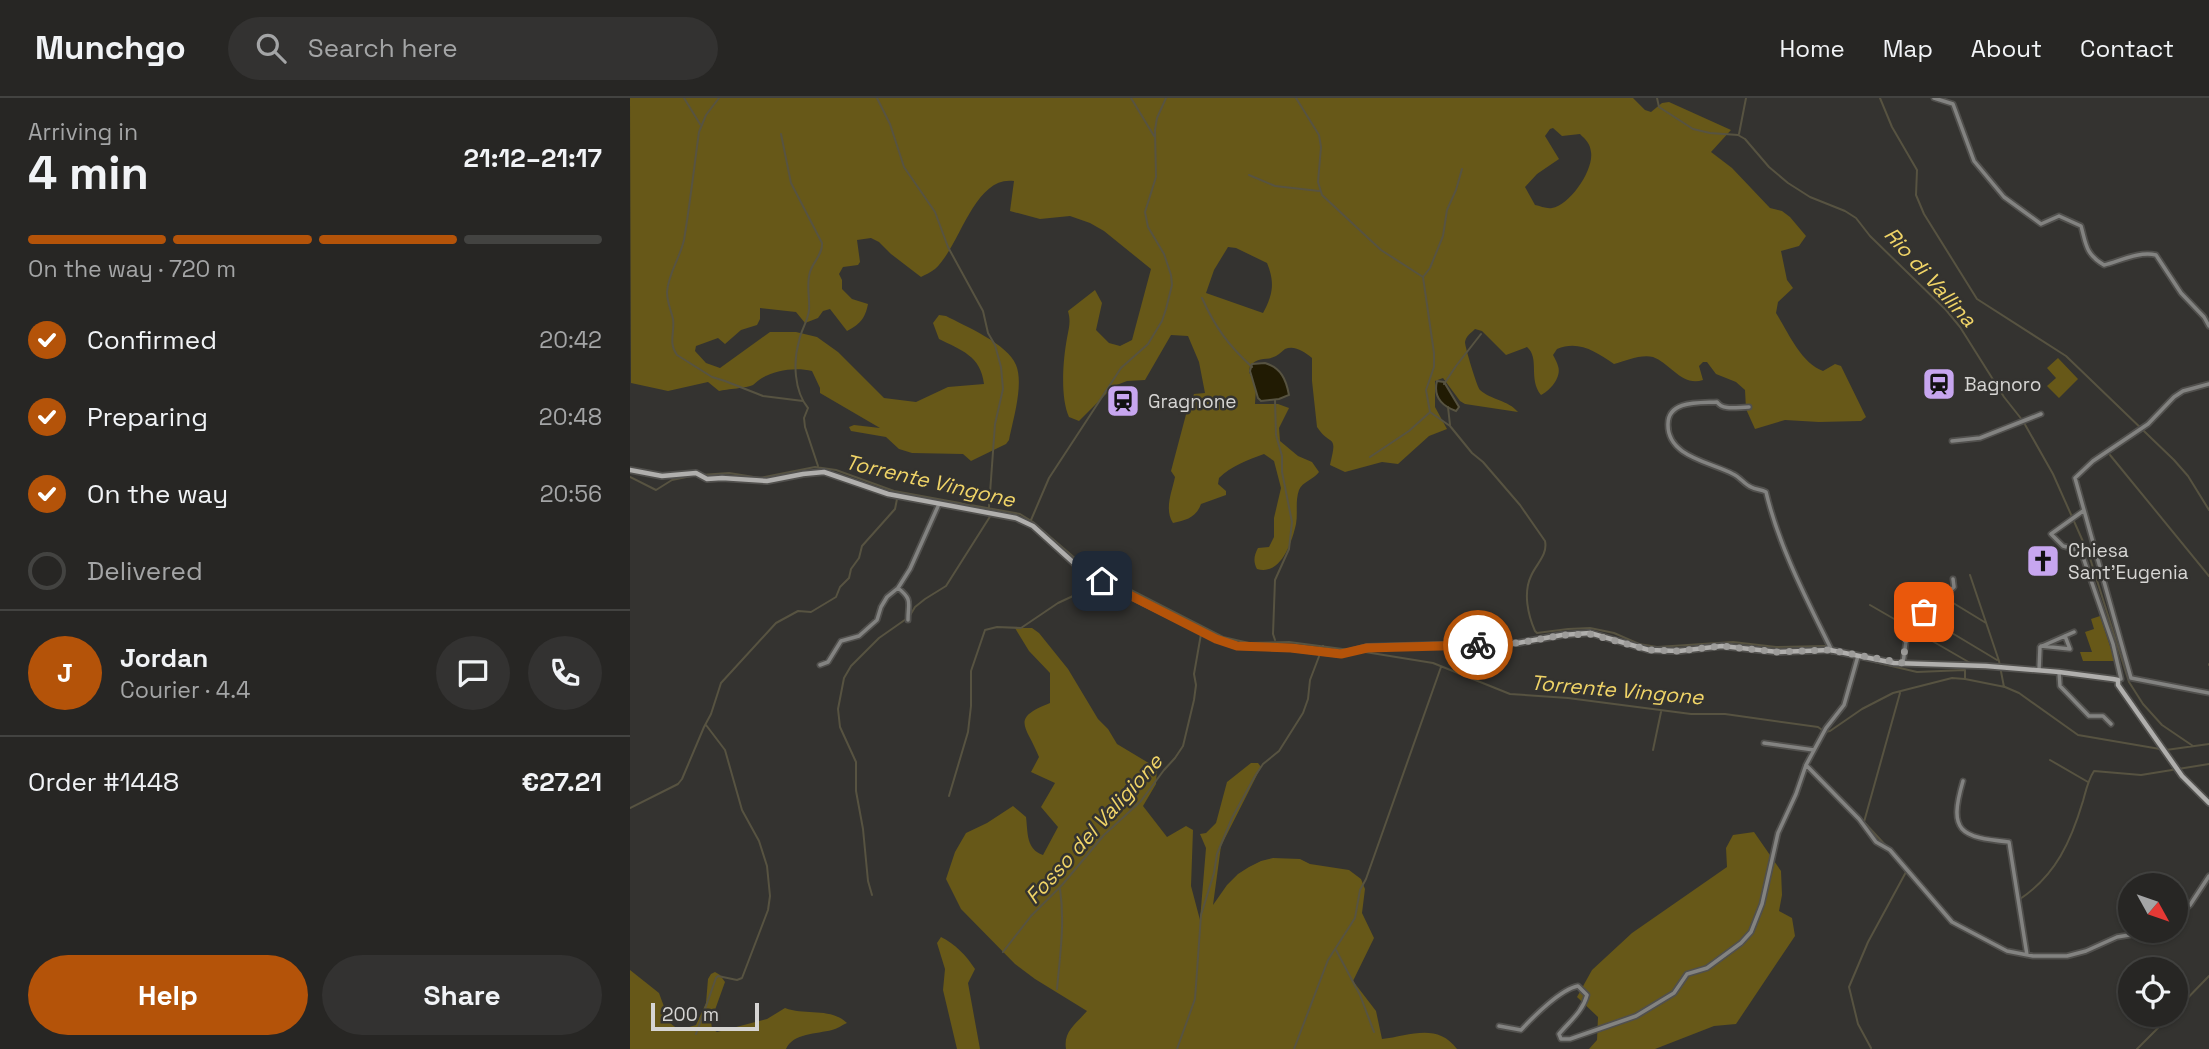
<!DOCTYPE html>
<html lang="en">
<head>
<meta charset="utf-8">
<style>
  body { margin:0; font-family:"Space Grotesk",sans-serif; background:#333231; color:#f1f3f6; height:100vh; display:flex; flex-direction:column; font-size:26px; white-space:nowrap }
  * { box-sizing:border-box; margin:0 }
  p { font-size:23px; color:#a4a5a6 }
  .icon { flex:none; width:38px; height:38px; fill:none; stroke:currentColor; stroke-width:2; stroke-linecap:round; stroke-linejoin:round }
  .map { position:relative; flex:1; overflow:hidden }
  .drawer { display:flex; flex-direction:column; background:#272624; width:630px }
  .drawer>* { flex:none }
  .needle { width:46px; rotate:130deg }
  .tools { position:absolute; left:1488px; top:775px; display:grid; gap:14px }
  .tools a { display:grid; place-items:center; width:70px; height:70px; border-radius:50%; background:#272624; box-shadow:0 2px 5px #0004,0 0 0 2px #434341; font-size:35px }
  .scale { position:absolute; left:21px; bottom:18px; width:108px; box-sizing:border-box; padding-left:7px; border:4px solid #d6d5d3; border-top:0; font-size:19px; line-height:24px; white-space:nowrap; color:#d6d5d3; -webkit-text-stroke:5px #343330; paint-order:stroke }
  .pin { position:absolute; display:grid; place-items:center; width:60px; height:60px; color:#fff; margin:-30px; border-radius:14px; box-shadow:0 4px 10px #0006 }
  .courier { position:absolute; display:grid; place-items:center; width:70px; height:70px; margin:-35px; border:5px solid #b45309; border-radius:50%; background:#fff; color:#222; box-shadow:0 2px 9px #0007 }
  .head em { font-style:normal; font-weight:800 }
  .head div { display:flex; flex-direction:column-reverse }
  .head { display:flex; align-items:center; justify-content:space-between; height:119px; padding:0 28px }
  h1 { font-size:46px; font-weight:800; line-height:52px }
  .bar { display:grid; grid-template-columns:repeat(4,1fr); gap:10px 7px; align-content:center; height:84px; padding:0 28px }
  .bar i { height:9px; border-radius:5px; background:#434341 }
  .bar .on { background:#b45309 }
  .bar p { grid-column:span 4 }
  .line { display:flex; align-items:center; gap:18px; padding:0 28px; border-top:2px solid #434341 }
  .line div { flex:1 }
  .round { display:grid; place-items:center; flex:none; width:74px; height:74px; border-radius:37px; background:#333231 }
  ol { padding:0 28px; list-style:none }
  li { display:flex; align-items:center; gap:21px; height:77px }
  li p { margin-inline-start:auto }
  li .icon { padding:7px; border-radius:50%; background:#b45309; color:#fff; stroke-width:4 }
  li:last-child { color:#a4a5a6 }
  li i { width:38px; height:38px; border:4px solid #434341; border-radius:50% }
  .action { display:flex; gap:14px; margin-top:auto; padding:14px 28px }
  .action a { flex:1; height:80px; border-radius:42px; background:#b45309; color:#fff; font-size:28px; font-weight:800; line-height:80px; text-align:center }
  .action a+a { background:#333231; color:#f1f3f6 }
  header { display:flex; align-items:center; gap:42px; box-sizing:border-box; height:98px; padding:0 35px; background:#272624; border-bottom:2px solid #434341 }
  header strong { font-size:33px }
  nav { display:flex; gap:38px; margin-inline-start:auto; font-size:24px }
  .search { width:490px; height:63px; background:#333231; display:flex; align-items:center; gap:18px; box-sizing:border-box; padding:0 24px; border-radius:38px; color:#a4a5a6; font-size:26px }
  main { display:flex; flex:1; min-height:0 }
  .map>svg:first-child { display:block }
  .green { fill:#675818; fill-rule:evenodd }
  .water { fill:#211b03; stroke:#575341; stroke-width:2 }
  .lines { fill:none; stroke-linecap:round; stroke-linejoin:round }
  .stream { stroke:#575341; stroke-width:2 }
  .street-casing { stroke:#51504d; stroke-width:7 }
  .secondary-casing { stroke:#51504d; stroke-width:8 }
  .street { stroke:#838381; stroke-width:3.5 }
  .secondary { stroke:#b0afad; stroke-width:4.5 }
  .done { stroke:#9d9c9a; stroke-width:7; stroke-dasharray:0 12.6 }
  .route { stroke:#b45309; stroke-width:9 }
  .labels { text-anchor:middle; stroke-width:5; stroke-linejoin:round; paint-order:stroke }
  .poi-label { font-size:19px; fill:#d6d5d3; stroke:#343330; text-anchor:start }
  .water-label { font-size:21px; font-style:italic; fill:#f0d467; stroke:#343330 }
</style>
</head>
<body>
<header>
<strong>Munchgo</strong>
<div class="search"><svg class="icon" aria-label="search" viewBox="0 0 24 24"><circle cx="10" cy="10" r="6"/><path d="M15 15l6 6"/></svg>Search here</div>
<nav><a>Home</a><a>Map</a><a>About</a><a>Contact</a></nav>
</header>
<main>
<section class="drawer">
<div class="head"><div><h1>4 min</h1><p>Arriving in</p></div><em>21:12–21:17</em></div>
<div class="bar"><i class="on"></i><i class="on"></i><i class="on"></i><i></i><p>On the way · 720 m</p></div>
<ol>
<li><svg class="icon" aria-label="check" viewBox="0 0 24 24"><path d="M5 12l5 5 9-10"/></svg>Confirmed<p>20:42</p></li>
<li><svg class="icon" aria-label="check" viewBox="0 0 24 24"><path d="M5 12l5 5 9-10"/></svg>Preparing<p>20:48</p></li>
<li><svg class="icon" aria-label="check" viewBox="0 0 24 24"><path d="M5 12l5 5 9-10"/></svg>On the way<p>20:56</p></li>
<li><i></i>Delivered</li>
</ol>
<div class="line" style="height:126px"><b class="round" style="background:#b45309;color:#fff">J</b><div><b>Jordan</b><p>Courier · 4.4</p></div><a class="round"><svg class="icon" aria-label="chat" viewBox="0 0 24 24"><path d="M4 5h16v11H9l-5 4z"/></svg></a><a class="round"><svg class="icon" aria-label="phone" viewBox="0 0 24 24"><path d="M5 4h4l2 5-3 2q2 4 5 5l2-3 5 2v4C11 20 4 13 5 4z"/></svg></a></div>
<div class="line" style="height:91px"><div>Order #1448</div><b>€27.21</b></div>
<div class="action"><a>Help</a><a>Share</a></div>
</section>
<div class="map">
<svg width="1579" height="951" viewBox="0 0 1579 951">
  <rect width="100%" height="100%" fill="#343330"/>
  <path class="green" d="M0,0H1003L1015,12L1021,14L1032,5L1039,4L1101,32L1081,54L1102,70L1140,110L1152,113L1160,119L1176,138L1169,148L1151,153L1157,182L1163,190L1148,204L1146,215C1158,234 1171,265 1193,273L1205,266L1211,268L1236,319L1231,323L1189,324L1155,322L1125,331L1116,311L1115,292L1106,284L1086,276L1077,264H1073L1069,268L1073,282C1052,289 1040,265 1023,259C1011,256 995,263 984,266C966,254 949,242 927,251L923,257C925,261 927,264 928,268C932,279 920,293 911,297C898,281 910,260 897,249L876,257L852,233L845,231C841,235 836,238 835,244C835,249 847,289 850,292C861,302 878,302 888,314L835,306L830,303L813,280L805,283V309L817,331L799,338L768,366L752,364L715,374L700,367C708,334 701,350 687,329L682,283V260C674,254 665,247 655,251C652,253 650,256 646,258C637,263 628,258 620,268L619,274L626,289L625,306H648L659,310L649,330L650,343L668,358L682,364L689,374C684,381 672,384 669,392C665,403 668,415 666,426C662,444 651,478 627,471C623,464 624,457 628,450L639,449L644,439V420L651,390L644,363L634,356C618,362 601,368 589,380L588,386L596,393V397L571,406C566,420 556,422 543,425C534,411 542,394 545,379L541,373L558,309L564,296L575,295L569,264L558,238L541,237L515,282L497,283L484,288L449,323L439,319C430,299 433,262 437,240C439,229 441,224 438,213L465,192L472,205L466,232L479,245L490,248L502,242L521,171L474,133L460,125L440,118L410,121L380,113L384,83C344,77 330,149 305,171C301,174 295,177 291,179L261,156L249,144L241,140L227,142L230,164L228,167L213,169L209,176L212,182V191L222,201L238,206C235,221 230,226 217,233L200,211L193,213L188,220L175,225L166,214L130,210V221L127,227L111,232L95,246L88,240L66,248L65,253L76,265L90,270L140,234H166L187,239L208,254L254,300L286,304L318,289L354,286C351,258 331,252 309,241L303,225L309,217L316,218C335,228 378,246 386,267C394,286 383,322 379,342L376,346L341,363L333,356L282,355L269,351L256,339L221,333L219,329L224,327L250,330L190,295V290L182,273C166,269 146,272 132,280C128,282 126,285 123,287C117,290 97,291 89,293L78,284L38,293L1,285ZM923,30L932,38L950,36C956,42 960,45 961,54C964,72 940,107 922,110C917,111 910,108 905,107L895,89L907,76L929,61L915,38L920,31ZM598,149L606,150L637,165C645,184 643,197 633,215L576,195L584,172Z
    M1428,260L1448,281L1429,300L1417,288L1426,280L1417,270Z
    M1470,518L1485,563H1453L1450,554H1462L1455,534L1464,531L1461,521Z
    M385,530H402L409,535L438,571L468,621L478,631L487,646L527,670L526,686L513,708L537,739L556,728L563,732L561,788L570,822L576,750L570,736L576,735L586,725L597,684L621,665H628L631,669L591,748L583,807L597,787L608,776L619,769L631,763L643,760L670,761L680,766L719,772L731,781L735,791L732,815L744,840L723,883L746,913L752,941C779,938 807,924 827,951H436C433,933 447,925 457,913L405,881L385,866L331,811L316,781L325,754L336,735L357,725L383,708L396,719C398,735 396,751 413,757L428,729L411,709L425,685L401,674L409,659C397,628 379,621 420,605V575L399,553Z
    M1124,734L1151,773L1152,797L1149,813L1162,820L1165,838L1106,926L1084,928L1025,951H959L967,942L968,919L947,899L962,872L1002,835L1097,769L1096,750L1103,737Z
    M311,839C325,846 336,857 345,871L338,885L350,951H327L313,892L315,871L307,845Z
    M0,872L29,895L40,925L49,932L66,927L76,905L78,881L81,876L85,874L90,877L95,884L81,923L82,931L87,934L137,921L155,910C176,918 200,909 217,925C212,927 207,931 202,932C187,936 163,935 156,951H0Z"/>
  <path class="water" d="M635,265C651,270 656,281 659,297L649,301L631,303L628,300L620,273L622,266Z
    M807,283L814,284L829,309L826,313C812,308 803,299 807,283Z"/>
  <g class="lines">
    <path class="stream" d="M54,0L70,26
      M89,0L76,17L69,34C64,70 60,106 54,142C50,160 38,176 37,194C37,204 41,212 43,221C45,234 38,245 47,257L82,279L95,283L133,298L173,303
      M247,0L260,26L274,69L305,114L318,149L353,213L358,235L365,247L371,269L373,291L365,326L359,409
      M501,0L524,38
      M666,0L689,37L691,49L688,84L692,97L751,152L793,179L804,255V269L796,292L800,314L820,328L842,355L853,364L890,407L915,443C918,457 906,466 901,478C893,495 898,517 905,533L907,535L938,531L960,530L984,535L1009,546L1027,549L1103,544L1146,549L1196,548L1198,550
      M1027,0L1029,9L1063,31L1080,35L1108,37L1115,41L1139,69L1158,85L1180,99L1215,113L1226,120L1240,138L1316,212L1330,229L1374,299L1393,323L1423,376L1459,457L1499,584L1513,606L1532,627L1563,648
      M1250,0L1262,29L1287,72L1286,97L1294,116L1347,201L1436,258L1544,362L1558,378L1579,412
      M151,36L161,85L192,145C193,156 183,164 180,174C176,187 180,199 179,212C178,223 171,232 169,243C163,264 164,293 178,310L174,320L175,329L188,368
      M1109,36L1116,0
      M619,77L645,88L689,93
      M793,179L800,170L813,138L817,112L826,92L832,71
      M572,200C585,229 598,247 622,269
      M814,286L826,268L851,236
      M645,302L646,337L652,358V374L662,424L659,451L645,482L643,536L645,542
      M818,309L820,327
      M1480,357L1579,478
      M740,359L779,333L799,315
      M71,377L99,375L130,380L185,369L206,372L264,393L390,416L403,424L454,468L593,539L619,545L659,544L720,552
      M0,379L26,392L42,382L66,377
      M401,422L419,380L491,270L518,246L532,223L536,211L542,187L541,177L534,156L518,129L515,114L526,79L525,32L527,20L536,0
      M1340,477L1369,563L1374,589
      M1315,500L1356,525
      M1240,507L1342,566
      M1317,532L1367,562
      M729,553L803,565L880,596L938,600L1061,616H1095L1188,629L1195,634L1200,633L1232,611L1263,595L1322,580L1335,581L1375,589L1389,595L1448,637L1530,651
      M1202,554L1287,574L1335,572V581
      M1579,566V567
      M1023,652L1031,614
      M1536,652L1579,646
      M1420,662L1458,684
      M319,698L338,634L341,608V573L355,532L367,529L391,530L428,505L471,485
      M0,710L48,686L52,681L74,629L81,616L91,585L146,525L168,513L181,514L206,499L210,489L219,480L221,471L229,460L232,448L265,411L267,401
      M1258,750L1234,724L1270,595
      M242,797L238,783L233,731L226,693V664L210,629L208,611L214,580L221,568L249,540L279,519L285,509L295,501L316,488L361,417
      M1390,801C1426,777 1441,743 1453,703C1456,692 1458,682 1464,673L1511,677L1579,666
      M706,852L730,897L744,934
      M373,854L401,818L432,787L474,737L511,703L534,672L545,660L553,648L564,602L566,587L564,576L571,536
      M427,891C430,857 435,825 430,791
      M1545,913L1579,878
      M66,936L86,880L88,878L107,882L112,880L138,812L140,798L137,768L129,743L112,712L95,652L76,627
      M1241,950L1228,926L1219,889L1238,844L1276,774
      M547,951L565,901L571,817L584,775L587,756L602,720L625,678L633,666L649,653L673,615L678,601L680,582L693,548
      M664,951L698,862L725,820L730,792L736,781L811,569
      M1507,951L1541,917"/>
    <defs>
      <path id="street" d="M1304,0L1323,6L1344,63L1374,99L1411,126L1429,118L1451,128C1456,145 1455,156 1474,167C1490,163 1509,153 1526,157L1551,195L1574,219L1579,228
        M1119,309C1108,309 1093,313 1087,304C1070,305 1038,302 1038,326C1037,359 1081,364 1103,376C1110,379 1115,387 1121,389C1126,392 1131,391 1136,394C1149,449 1177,502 1202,553
        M1322,343L1350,340L1411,316
        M1453,413L1421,436L1433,448L1448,452L1452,456L1483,546L1491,581
        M268,490C283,502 278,504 278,522
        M1411,548L1440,551L1435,538
        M1273,565L1279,522L1300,511L1324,489L1323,481
        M190,567L198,564L211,543L229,538L247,522L251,509L257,499L268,490L280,471L309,406
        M1409,572L1410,549L1444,534
        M1429,574L1430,588L1459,618H1473L1481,626
        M1501,580L1445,380L1463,363L1518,326L1544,299L1553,293L1579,286
        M1501,580L1579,595
        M1134,645L1184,652
        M1176,667L1229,721L1246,744L1260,752L1322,824L1377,853L1403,858H1437L1456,853L1487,839L1524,833
        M1333,683C1318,734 1330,739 1379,744L1397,857
        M1545,821L1560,807L1579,778
        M869,928L891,932C903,919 931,891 948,888L957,897C953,913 940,923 929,936L931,941H940L1006,918L1044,895L1057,876L1077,870L1111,845L1121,834L1132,806L1148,735L1166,696L1176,667L1196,630L1214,607L1228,558"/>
      <path id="secondary" d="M0,372L32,378L66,375L77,381L92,380L137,383L173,376L194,374L258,396L386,420L403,428L445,466L476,486L585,540L607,548L661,550L711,556L737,549L888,545L932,537L960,535L1019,552L1049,553L1092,548L1148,554L1200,552L1264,565L1356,568L1429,574L1483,581L1488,582V587L1552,678L1579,705"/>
    </defs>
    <use href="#street" class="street-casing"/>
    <use href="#secondary" class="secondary-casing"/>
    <use href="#street" class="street"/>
    <use href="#secondary" class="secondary"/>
  </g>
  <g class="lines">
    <path class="done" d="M848,547L888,545L932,537L960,536L1019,552L1049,553L1091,548L1148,554L1200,552L1273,565L1278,525L1282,520L1294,514"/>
    <path class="route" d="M472,483L586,541L607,548L661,550L711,556L737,550L848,547"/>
  </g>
  <defs>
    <symbol id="station-square" viewBox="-11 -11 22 22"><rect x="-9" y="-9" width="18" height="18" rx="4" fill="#c7a6ef" stroke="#343330"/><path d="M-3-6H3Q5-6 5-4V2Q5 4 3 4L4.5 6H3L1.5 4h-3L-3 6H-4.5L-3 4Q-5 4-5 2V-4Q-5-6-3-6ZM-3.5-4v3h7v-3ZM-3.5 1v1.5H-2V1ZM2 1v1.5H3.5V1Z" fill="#111"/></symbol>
    <symbol id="church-square" viewBox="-11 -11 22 22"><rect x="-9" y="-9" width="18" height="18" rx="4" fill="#c7a6ef" stroke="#343330"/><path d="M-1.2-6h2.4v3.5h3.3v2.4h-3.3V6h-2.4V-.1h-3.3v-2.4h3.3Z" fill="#111"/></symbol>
  </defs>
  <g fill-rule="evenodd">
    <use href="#station-square" x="1290" y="267" width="38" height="38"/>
    <use href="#station-square" x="474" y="284" width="38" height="38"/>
    <use href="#church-square" x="1394" y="444" width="38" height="38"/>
  </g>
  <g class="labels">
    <g class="poi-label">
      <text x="1334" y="293">Bagnoro</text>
      <text x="518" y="310">Gragnone</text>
      <text x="1438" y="459">Chiesa<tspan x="1438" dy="22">Sant'Eugenia</tspan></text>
    </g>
    <g class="water-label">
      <text transform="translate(1300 179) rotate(48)" y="7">Rio di Vallina</text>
      <text transform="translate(300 383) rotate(13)" y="7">Torrente Vingone</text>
      <text transform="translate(987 592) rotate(5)" y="7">Torrente Vingone</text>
      <text transform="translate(464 731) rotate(-48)" y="7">Fosso del Valigione</text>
    </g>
  </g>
</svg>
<div class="tools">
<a><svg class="needle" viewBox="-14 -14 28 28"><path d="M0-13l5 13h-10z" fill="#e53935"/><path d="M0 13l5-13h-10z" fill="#a4a5a6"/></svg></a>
<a><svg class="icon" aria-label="locate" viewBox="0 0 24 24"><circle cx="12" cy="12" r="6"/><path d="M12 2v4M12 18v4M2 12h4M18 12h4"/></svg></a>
</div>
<div class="scale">200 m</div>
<div class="pin" style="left:1294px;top:514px;background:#ea580c"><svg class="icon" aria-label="bag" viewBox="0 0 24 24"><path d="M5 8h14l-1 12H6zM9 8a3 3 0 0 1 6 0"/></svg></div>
<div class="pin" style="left:472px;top:483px;background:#1f2937"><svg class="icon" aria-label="home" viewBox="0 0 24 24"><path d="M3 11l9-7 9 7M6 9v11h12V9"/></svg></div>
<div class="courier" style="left:848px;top:547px"><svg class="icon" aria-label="bike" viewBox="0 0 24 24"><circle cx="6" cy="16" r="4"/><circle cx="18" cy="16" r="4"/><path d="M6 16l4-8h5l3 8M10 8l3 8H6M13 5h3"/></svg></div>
</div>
</main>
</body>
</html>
